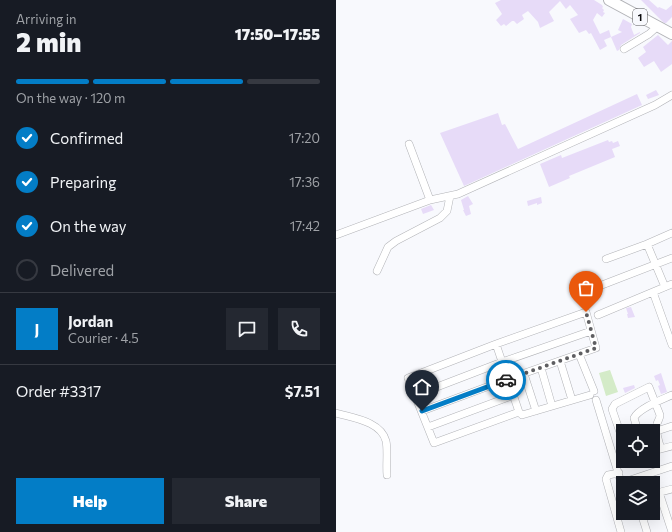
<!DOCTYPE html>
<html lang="en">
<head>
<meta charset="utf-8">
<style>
  body { margin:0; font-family:Commissioner,sans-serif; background:#242831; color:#f1f3f6; height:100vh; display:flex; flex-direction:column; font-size:15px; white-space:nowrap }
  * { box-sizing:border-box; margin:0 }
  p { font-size:13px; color:#9ea1a6 }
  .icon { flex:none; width:22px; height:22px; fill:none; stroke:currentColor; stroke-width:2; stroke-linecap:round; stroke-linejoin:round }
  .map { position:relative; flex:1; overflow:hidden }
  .sheet { display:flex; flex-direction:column; background:#171b24; width:336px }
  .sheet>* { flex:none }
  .buttons { position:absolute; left:280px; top:424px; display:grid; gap:8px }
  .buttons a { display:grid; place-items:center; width:44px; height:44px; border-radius:0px; background:#171b24; box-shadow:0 4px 16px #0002; font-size:20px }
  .pin { position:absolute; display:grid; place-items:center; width:34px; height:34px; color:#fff; margin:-41px -17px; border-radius:50% 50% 50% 0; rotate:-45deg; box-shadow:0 0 4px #0007 }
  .pin .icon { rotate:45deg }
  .courier { position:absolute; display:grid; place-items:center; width:40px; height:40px; margin:-20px; border:3px solid #037dc6; border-radius:50%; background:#fff; color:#222; box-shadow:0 1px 5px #0007 }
  .summary em { font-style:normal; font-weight:800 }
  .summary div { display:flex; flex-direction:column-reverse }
  .summary { display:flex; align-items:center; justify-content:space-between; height:68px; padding:0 16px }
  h1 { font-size:26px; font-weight:800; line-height:30px }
  .bar { display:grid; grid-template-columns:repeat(4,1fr); gap:6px 4px; align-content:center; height:48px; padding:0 16px }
  .bar i { height:5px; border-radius:3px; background:#363941 }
  .bar .current { background:#037dc6 }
  .bar p { grid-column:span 4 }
  .line { display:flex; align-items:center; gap:10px; padding:0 16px; border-top:1px solid #363941 }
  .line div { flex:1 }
  .round { display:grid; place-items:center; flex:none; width:42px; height:42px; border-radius:0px; background:#242831 }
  ol { padding:0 16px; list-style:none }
  li { display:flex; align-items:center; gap:12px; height:44px }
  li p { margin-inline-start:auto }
  li .icon { padding:4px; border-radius:50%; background:#037dc6; color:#fff; stroke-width:4 }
  li:last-child { color:#9ea1a6 }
  li i { width:22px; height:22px; border:2px solid #363941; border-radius:50% }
  .cta { display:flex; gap:8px; margin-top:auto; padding:8px 16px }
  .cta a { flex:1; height:46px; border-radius:0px; background:#037dc6; color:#fff; font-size:16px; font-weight:800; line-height:46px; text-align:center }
  .cta a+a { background:#242831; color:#f1f3f6 }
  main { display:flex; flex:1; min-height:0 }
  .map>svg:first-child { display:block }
  .green { fill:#d4ebc8 }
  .building { fill:#e7dbf8 }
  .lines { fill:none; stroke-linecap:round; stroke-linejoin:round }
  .minor-casing { stroke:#b2b3b7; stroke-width:8 }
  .highway-casing { stroke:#b2b3b7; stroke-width:12 }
  .minor { stroke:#fff; stroke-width:7 }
  .highway { stroke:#fff; stroke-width:10 }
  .done { stroke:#5e5e61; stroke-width:4; stroke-dasharray:0 7.2 }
  .route { stroke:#037dc6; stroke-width:5 }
  .labels { text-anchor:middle; stroke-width:4; stroke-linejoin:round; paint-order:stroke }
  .shield { fill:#f8f9fd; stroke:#525255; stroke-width:1 }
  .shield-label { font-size:10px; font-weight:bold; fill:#0b0b0d }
</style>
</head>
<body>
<main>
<section class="sheet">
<div class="summary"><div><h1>2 min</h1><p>Arriving in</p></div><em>17:50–17:55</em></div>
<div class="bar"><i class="current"></i><i class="current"></i><i class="current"></i><i></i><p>On the way · 120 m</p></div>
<ol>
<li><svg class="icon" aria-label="check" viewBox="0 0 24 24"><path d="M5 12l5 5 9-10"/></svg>Confirmed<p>17:20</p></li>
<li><svg class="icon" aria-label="check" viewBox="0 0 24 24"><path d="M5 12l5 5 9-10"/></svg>Preparing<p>17:36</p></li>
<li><svg class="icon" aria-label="check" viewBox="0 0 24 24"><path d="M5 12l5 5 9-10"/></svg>On the way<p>17:42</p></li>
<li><i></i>Delivered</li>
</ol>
<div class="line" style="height:72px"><b class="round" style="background:#037dc6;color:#fff">J</b><div><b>Jordan</b><p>Courier · 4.5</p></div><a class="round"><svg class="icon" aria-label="chat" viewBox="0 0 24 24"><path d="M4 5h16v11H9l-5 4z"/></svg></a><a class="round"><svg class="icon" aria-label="phone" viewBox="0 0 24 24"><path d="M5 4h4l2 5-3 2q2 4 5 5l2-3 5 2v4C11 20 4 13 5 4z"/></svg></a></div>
<div class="line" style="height:52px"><div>Order #3317</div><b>$7.51</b></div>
<div class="cta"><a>Help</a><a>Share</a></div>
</section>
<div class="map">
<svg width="336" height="532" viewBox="0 0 336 532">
  <rect width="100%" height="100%" fill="#f8f9fd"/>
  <path class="green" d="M274,370L282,392L270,396L263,373Z"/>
  <path class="building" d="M165,0H258L266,5L267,7L266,8L268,10L267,12L269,13L266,17L261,13L257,20L264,34L273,30L275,37L268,40L271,46L264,50L255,33L253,34L250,30L243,33L234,19L242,15L234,5L230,9L224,1L213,12L218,21L204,28L202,22L192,11L186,15L188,19L181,24L178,21H176L170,26L168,24L165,26L160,20L166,14L159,3Z
    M305,0H313L322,8L323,7L330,10L336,5V17L330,23H328Z
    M287,19L296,24L295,27L298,35L304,32V33L285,45L283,50L281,51L275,37L286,32L282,30Z
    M322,35L332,45L336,41V64L325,72L318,61L308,67L302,58L310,52L307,47Z
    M320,90L323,95L312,99L310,95Z
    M301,94L306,105L128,186L104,133L162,113L166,125L169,124L182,149Z
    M272,140L273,142L276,141L277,143L282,141L284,146L276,149L279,157L233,176L234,178L213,187L204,164L225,155L226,158Z
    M132,196L137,204L133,206L135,214L130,216L127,210H128L125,200Z
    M205,197L206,203L201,205V203L192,206L191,201Z
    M95,205L98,210L87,214L85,209Z
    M295,307L299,317L292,318L291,314H292L290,308Z
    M325,373L331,392L325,394L322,386L324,385L322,380L320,381L318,376Z
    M298,385L299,388L289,393L287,388Z"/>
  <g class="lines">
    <defs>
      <path id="minor" d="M288,49L313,34L322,26
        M73,144L94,200L122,194L319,105L336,95
        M0,235L94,200
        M311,244L329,287
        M270,259L311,244L336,233
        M41,271L52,247L60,241L104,218L111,211L114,196
        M266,285L336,258
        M317,292L336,345
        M262,315L336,284
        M160,344L183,412L186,415L254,395
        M243,354L258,391
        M224,361L236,400
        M205,368L216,406
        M188,374L200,411
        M80,395L166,362L255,331
        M260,400L287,489
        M86,411L172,379L260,348L250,312L160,344L72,378L98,443L183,412
        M0,413C16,418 45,421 50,441C52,450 50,465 51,475
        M92,427L178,395
        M302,431L298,418C303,408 325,400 336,395
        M321,431L336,426
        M287,441L276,409L279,404L313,387L324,415C324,419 322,420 321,424C319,431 323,442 325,449
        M317,451L336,446
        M283,473L272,475L270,479L285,532
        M285,483L336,466
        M323,492L336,532
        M317,494L336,489
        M278,506L287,503
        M305,513L311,532"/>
      <path id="highway" d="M273,0L336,34"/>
    </defs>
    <use href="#minor" class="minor-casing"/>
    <use href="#highway" class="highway-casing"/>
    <use href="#minor" class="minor"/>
    <use href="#highway" class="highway"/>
  </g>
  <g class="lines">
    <path class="done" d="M170,380L260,348L250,312"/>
    <path class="route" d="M86,411L170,380"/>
  </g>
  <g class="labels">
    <rect class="shield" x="297" y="9" width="14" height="16" rx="3"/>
    <g class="shield-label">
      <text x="304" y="21">1</text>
    </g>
  </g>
</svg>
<div class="buttons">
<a><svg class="icon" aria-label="locate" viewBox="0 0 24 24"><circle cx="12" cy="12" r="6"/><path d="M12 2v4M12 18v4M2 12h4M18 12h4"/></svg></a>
<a><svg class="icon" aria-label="layers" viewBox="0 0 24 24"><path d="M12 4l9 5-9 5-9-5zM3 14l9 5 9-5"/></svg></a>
</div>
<div class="pin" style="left:250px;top:312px;background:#ea580c"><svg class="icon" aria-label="bag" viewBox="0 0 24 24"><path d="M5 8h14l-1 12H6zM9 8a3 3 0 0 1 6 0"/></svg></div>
<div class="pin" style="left:86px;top:411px;background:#1f2937"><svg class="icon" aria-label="home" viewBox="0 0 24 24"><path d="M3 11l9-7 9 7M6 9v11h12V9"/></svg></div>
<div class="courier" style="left:170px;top:380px"><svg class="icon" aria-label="car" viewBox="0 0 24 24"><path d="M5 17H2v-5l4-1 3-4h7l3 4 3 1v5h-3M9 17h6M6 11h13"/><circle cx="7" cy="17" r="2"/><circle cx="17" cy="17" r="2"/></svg></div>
</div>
</main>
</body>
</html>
